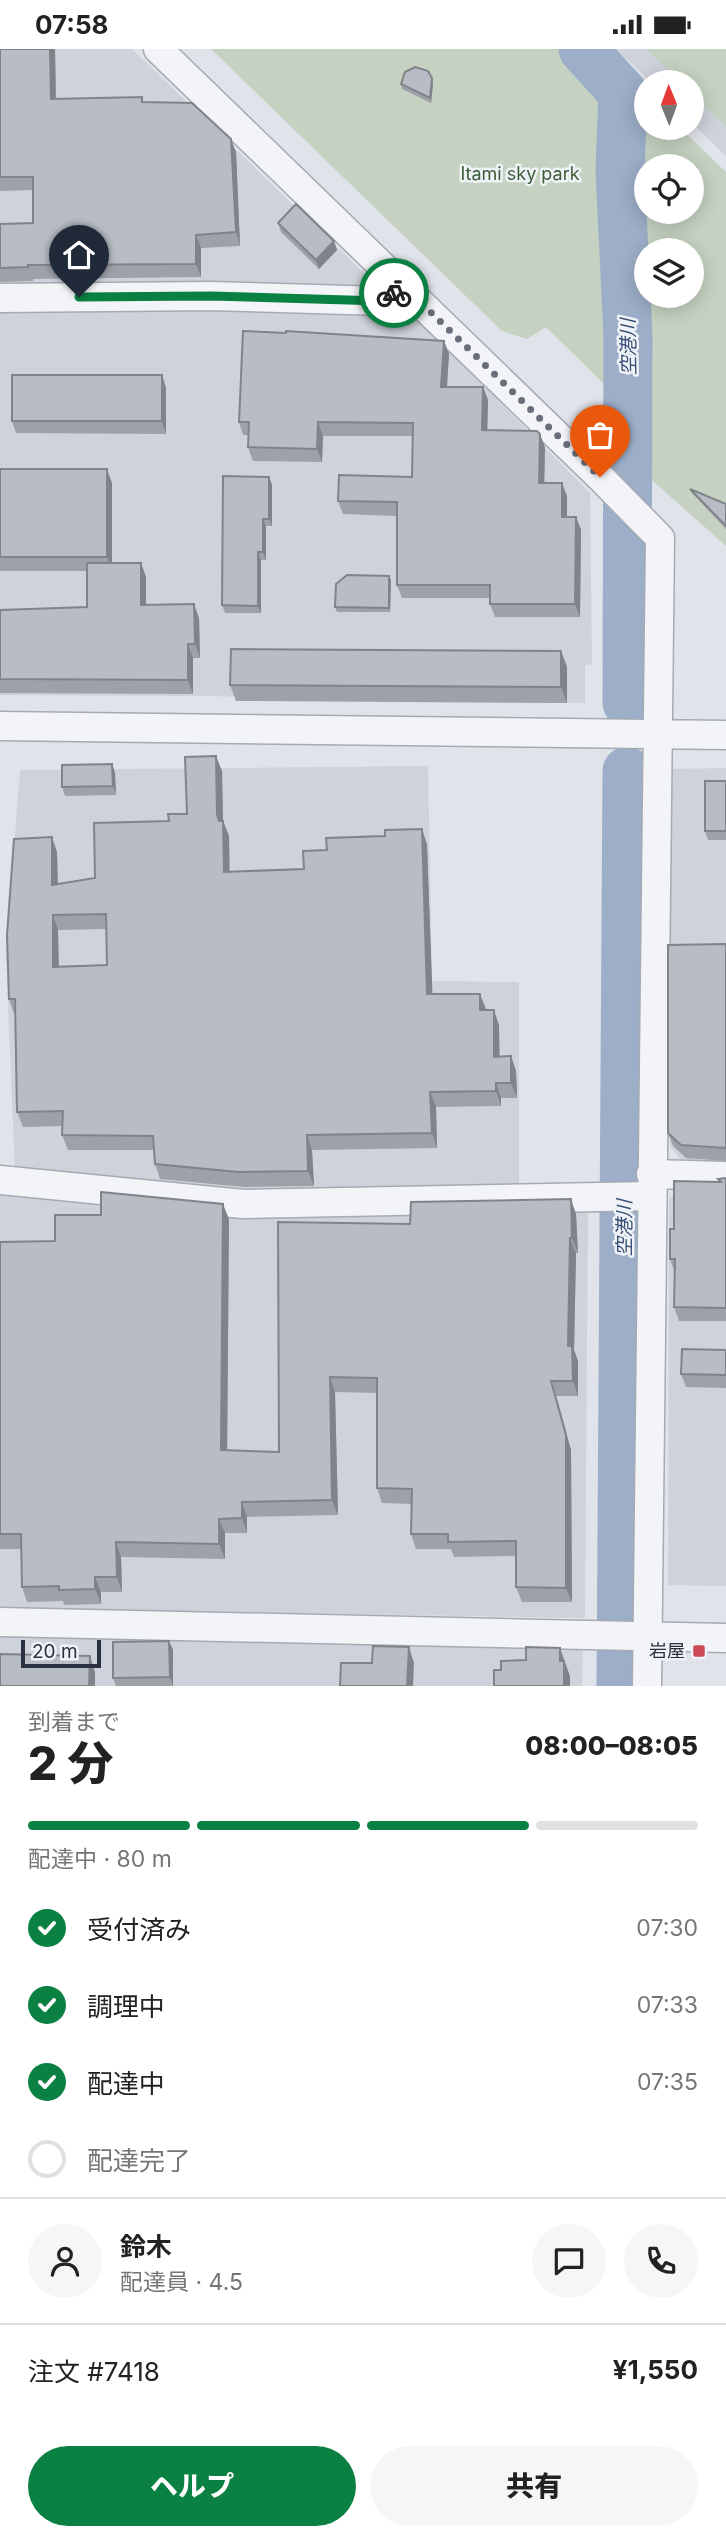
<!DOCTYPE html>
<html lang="ja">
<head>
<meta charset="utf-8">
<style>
  body { margin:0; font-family:Inter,"Noto Sans JP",sans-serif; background:#f6f6f6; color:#222; height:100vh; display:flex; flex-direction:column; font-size:26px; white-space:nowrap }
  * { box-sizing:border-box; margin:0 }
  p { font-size:23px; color:#767676 }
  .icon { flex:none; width:38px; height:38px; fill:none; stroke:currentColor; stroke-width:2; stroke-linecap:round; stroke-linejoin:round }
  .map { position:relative; height:1637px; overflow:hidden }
  .sheet { display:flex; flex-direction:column; background:#fff; flex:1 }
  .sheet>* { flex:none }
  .needle { width:46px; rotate:359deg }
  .tools { position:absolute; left:634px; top:21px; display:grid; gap:14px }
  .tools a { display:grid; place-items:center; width:70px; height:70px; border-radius:50%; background:#fff; box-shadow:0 4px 18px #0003; font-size:35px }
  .scale { position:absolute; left:21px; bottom:18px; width:80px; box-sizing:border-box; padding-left:7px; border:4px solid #29303f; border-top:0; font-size:19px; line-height:24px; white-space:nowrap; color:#29303f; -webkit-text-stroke:5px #eff2f6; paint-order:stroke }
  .pin { position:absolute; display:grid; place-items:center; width:60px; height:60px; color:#fff; margin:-72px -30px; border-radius:50% 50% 50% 0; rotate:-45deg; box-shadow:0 0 7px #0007 }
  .pin .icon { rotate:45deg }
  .courier { position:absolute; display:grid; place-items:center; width:70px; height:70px; margin:-35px; border:5px solid #0b8043; border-radius:50%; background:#fff; color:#222; box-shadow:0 2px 9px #0007 }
  .overview em { font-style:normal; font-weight:800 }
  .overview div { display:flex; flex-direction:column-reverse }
  .overview { display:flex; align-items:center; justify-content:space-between; height:119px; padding:0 28px }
  h1 { font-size:46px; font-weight:800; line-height:52px }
  .bar { display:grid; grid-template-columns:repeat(4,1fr); gap:10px 7px; align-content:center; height:84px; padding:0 28px }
  .bar i { height:9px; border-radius:5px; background:#e0e0e0 }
  .bar .on { background:#0b8043 }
  .bar p { grid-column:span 4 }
  .line { display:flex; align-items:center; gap:18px; padding:0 28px; border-top:2px solid #e0e0e0 }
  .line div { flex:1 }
  .round { display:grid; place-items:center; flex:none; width:74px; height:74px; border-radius:37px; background:#f6f6f6 }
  ol { padding:0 28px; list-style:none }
  li { display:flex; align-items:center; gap:21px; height:77px }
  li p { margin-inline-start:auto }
  li .icon { padding:7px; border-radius:50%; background:#0b8043; color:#fff; stroke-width:4 }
  li:last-child { color:#767676 }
  li i { width:38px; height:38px; border:4px solid #e0e0e0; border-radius:50% }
  .action { display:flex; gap:14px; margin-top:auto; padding:14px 28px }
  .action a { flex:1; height:80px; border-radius:42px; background:#0b8043; color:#fff; font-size:28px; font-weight:800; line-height:80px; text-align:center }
  .action a+a { background:#f6f6f6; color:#222 }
  .status { display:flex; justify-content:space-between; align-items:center; height:49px; padding:0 35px; background:#fff; direction:ltr }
  .status svg { height:19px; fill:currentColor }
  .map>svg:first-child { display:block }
  .built { fill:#ced2da }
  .green { fill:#c5d2c1; fill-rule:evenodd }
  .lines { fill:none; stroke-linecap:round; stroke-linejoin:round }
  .river { stroke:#9caec8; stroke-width:49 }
  .minor-casing { stroke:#a5aab3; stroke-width:31 }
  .minor { stroke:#f3f4f7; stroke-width:28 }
  .wall { fill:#9da2a9; fill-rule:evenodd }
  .shaded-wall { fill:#80848a }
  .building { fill:#b7bcc5; stroke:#80848a; stroke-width:2; fill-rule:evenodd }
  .done { stroke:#696f7a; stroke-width:7; stroke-dasharray:0 12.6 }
  .route { stroke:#0b8043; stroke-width:9 }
  .poi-dot { fill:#ca4954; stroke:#eff2f6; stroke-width:2.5 }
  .labels { text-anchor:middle; stroke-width:5; stroke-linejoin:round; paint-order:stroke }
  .park-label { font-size:18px; fill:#3b5b37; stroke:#eff2f6 }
  .poi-label { font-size:18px; fill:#29303f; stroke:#eff2f6; text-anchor:end }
  .water-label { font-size:19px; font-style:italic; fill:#344c72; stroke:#eff2f6 }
</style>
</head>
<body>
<div class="status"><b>07:58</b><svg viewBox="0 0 49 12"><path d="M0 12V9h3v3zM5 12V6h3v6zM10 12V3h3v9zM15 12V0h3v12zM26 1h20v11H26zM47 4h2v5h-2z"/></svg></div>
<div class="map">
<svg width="726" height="1637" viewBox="0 0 726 1637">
  <rect width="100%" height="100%" fill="#e0e3e9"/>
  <path class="built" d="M0,0H132L371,231L366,242L0,239Z
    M616,0H726V107L691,73V33H651Z
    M0,258H203L411,264L590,444L592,615L585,616V654L201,647L0,646Z
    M428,717L432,932L519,933V1141L258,1146L15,1123L6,906L20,721Z
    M726,719V1115L683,1114L670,1097V720Z
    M683,1135L726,1136V1537L668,1536L669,1150Z
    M0,1143L588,1157L585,1569L0,1559Z
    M0,1588L583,1597L582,1637H0Z"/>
  <path class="green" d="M211,0H597L646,46V79H680L726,123V497L644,424L609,387L607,338L546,278L527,290L502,282ZM646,117H691V163H646ZM646,201H691V247H646Z
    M646,0H726V77L691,44V33H680Z"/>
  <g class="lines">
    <path class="river" d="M583,0L623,44L620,122L628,287L627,654
      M621,1637L627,722"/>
    <defs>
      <path id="minor" d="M158,0L600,428L660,489L647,1637
        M0,249L211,247L382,252L404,237
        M0,677L726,686
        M651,1125L726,1127
        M0,1131L243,1155L651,1147
        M0,1573L726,1589"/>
    </defs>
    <use href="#minor" class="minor-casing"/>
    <use href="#minor" class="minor"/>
  </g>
  <path class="wall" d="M0,0H55L56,50L143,53L236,103L240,197L201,199V228L33,230V232L0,233V175L33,174V141L0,142Z
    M433,34L431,54L402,40L401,35Z
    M278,174L334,192L337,201L319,220L281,183Z
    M444,292L449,305L447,338H483L488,351L487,381L545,398L544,434L567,447V468H576L581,481L580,568H495L490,555V549H402L397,536V467L343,465L338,452L412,428L413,387H323L322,413L253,412L248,398V386H243L239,373Z
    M162,326L166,339V385L16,384L12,372Z
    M0,420L112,434V514H141L146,528V556L199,569L200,609H193V645L0,644V561L87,558V522H0Z
    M269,428L272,436V477H266V511H261V564H225L222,556Z
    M690,440L726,455V480L692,444Z
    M389,527L391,531L390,563H337L335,558Z
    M561,602L567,618V654L236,652L230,636Z
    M112,715L115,724L116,746L65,747L62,738Z
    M222,722L223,772L229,787V823L304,820L427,795L432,945L486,960L499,976V1008L511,1007L516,1022L517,1049H501V1057L436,1058L437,1099L312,1101L314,1137L244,1138L160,1130L155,1115L154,1101H68L62,1086V1077L23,1078L17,1063L15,965H14L9,950L57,803L58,835L95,829L169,772L187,765ZM107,880V916L59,917L58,881Z
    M726,732V791H708L705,782Z
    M726,895V1112L686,1109L673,1097L668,1084Z
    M726,1129V1272H679L674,1258L675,1224L670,1210L674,1180L719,1133L718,1130Z
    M576,1165L578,1204H576L574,1301L578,1312V1347H556L571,1401L572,1553H522L516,1538V1507L454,1508L451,1500H416L411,1485V1455L382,1454L377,1439V1344L335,1343L338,1466L247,1468V1484H225V1510L121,1508L122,1543H101V1555L64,1556L63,1552L27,1553L22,1538L21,1500H0V1193L55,1192L229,1170L227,1401L279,1403L410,1175Z
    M726,1301V1339L686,1338L681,1325Z
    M169,1592L173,1601V1637H116L113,1629Z"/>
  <path class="shaded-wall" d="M50,0H55L56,64L51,50Z
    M432,29L433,34L431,54L430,49Z
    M231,90L236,103L240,197L236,183Z
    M196,186L201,199V228L196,215Z
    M334,192L337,201L319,220L316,211Z
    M444,292L449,305L446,351L441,338Z
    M162,326L166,339V385L162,372Z
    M483,338L488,351L487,394L482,381Z
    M318,373L323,387L322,413L317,400Z
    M540,385L545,398L544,447L539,434Z
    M107,420L112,434V522L107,508Z
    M269,428L272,436V477L269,470Z
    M562,434L567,447V481L562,468Z
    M576,468L581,481L580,568L575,555Z
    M263,470L266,477V511L263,503Z
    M258,503L261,511V564L258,557Z
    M141,514L146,528V570L141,556Z
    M389,527L391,531L390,563L389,559Z
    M194,555L199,569L200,609L195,595Z
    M188,595L193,609V645L188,631Z
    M561,602L567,618V654L561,638Z
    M216,707L222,722L223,779V772L229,787L230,838L224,823L217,765Z
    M112,715L115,724L116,746L113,737Z
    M422,780L427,795L433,960L427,945Z
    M52,788L57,803L58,851L52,836Z
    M53,866L58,881L59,933L53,918Z
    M480,945L486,960V976L480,961Z
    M494,961L499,976L500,1023L494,1008Z
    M511,1007L516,1022L517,1049L511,1034Z
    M496,1034L501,1049V1057L496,1042Z
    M430,1043L436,1058L437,1099L432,1084Z
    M307,1086L312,1101L314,1137L308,1122Z
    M571,1150L576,1165L578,1204L572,1189Z
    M223,1155L229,1170L227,1416L221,1401Z
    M570,1189L576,1204L574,1301L578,1312V1347L573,1332L568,1297Z
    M330,1328L335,1343L338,1466L332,1451Z
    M551,1332L556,1347L571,1401L572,1553L566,1539Z
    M242,1453L247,1468V1484L242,1469Z
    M219,1470L225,1484V1510L219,1495Z
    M116,1493L121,1508L122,1543L117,1528Z
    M95,1528L101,1543V1555L95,1540Z
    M169,1592L173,1601V1637L170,1628Z
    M409,1598L414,1614L413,1637H407Z
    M560,1599L570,1627V1637H564L560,1612Z
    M90,1607L95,1623V1637H89Z"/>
  <path class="building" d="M0,0H50L51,50L142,48V53L192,54L231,90L236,183L196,186V215L28,216V218L0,219V175L33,174V128H0Z
    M415,18L428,22L432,29L430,49L401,35L405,23Z
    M296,155L334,192L316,211L278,174Z
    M243,282L286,284V282L444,292L441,338H483L482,381L537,382L540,385L539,434H562V468H576L575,555H490V536H397V453L338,452L339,426L412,428L413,374L318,373L317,400L248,398L249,373H239Z
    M12,326H162V372H12Z
    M0,420H107V508H0Z
    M223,427L269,428V470H263V503H258V557L222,556Z
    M690,440L726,455V477Z
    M87,514H141V556L194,555L195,595H188V631L0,630V561L87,558Z
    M347,526L389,527V559L335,558L336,535Z
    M231,600L561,602V638L230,636Z
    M216,707L217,765L219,772H223L224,823L304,820L303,802L327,801L326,789L385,787V781L422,780L427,945H480V961H494V1008L511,1007V1034H496V1042L430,1043L432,1084L307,1086L308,1122L238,1123L155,1115L153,1087L62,1086L63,1062L17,1063L15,950H9L7,886L14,790L52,788V836L95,829L94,774L169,772L168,765H187L185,708ZM106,865L107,916L53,918V866Z
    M112,715L113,737L62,738V716Z
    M705,732H726V782H705Z
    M726,895V1099L681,1096L668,1084V896Z
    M726,1129V1259L674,1258L675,1210H670V1180H674V1132L721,1133L718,1130Z
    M101,1143L223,1155L221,1401L279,1403L278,1173L410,1175L411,1153L571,1150L572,1189H570L568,1297H572L573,1332H551L566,1386V1539L516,1538V1492L448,1493V1485H411L412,1440L377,1439V1329L330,1328L332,1451L242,1453V1469L219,1470V1495L116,1493L117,1528H95V1540L59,1541V1537L22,1538L21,1485H0V1193L55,1192V1166H101Z
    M682,1300L726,1301V1326L681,1325Z
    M169,1592L170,1628L113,1629V1593Z
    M373,1597L409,1598L407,1637H340L341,1614H372Z
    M526,1598L560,1599V1612H564V1637H494V1621H501V1612L526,1611Z
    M0,1605L90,1607L89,1637H0Z"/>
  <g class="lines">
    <path class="done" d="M394,244L404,237L600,428"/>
    <path class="route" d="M79,248L211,247L382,252L394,244"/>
  </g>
  <rect class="poi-dot" x="692" y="1595" width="14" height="14" rx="3.5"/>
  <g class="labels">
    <g class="park-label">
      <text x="520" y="131">Itami sky park</text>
    </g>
    <g class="poi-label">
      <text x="685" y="1608">岩屋</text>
    </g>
    <g class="water-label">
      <text transform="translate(628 298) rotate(-91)" y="7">空港川</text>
      <text transform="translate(624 1179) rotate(-90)" y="7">空港川</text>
    </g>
  </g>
</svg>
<div class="tools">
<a><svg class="needle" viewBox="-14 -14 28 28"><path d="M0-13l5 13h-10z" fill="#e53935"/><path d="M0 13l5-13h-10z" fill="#767676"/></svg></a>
<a><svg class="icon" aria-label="locate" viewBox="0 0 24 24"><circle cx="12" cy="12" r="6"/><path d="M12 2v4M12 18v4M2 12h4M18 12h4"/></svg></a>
<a><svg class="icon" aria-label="layers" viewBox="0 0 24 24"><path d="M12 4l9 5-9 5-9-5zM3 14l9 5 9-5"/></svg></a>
</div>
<div class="scale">20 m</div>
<div class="pin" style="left:600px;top:428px;background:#ea580c"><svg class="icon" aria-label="bag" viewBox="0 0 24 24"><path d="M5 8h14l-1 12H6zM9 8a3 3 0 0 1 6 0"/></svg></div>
<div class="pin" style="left:79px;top:248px;background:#1f2937"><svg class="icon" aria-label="home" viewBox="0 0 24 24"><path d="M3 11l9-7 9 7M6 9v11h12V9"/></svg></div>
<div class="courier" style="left:394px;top:244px"><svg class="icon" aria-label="bike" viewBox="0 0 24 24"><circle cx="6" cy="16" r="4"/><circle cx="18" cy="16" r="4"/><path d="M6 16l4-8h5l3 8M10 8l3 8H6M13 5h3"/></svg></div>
</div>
<section class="sheet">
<div class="overview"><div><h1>2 分</h1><p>到着まで</p></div><em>08:00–08:05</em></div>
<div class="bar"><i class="on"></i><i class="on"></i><i class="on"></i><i></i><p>配達中 · 80 m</p></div>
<ol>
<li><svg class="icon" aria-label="check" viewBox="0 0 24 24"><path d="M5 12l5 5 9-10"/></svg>受付済み<p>07:30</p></li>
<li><svg class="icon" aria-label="check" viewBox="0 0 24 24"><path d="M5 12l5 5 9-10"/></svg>調理中<p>07:33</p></li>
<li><svg class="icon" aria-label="check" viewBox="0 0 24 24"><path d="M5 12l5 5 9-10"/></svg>配達中<p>07:35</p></li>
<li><i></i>配達完了</li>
</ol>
<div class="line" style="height:126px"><a class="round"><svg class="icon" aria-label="person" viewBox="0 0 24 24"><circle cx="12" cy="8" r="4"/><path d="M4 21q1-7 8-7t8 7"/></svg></a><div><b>鈴木</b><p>配達員 · 4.5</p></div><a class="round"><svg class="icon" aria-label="chat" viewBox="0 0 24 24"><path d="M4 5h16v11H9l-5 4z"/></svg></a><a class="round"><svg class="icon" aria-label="phone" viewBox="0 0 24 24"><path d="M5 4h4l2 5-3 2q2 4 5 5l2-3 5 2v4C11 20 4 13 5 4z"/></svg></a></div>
<div class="line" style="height:91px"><div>注文 #7418</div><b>¥1,550</b></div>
<div class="action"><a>ヘルプ</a><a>共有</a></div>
</section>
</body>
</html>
